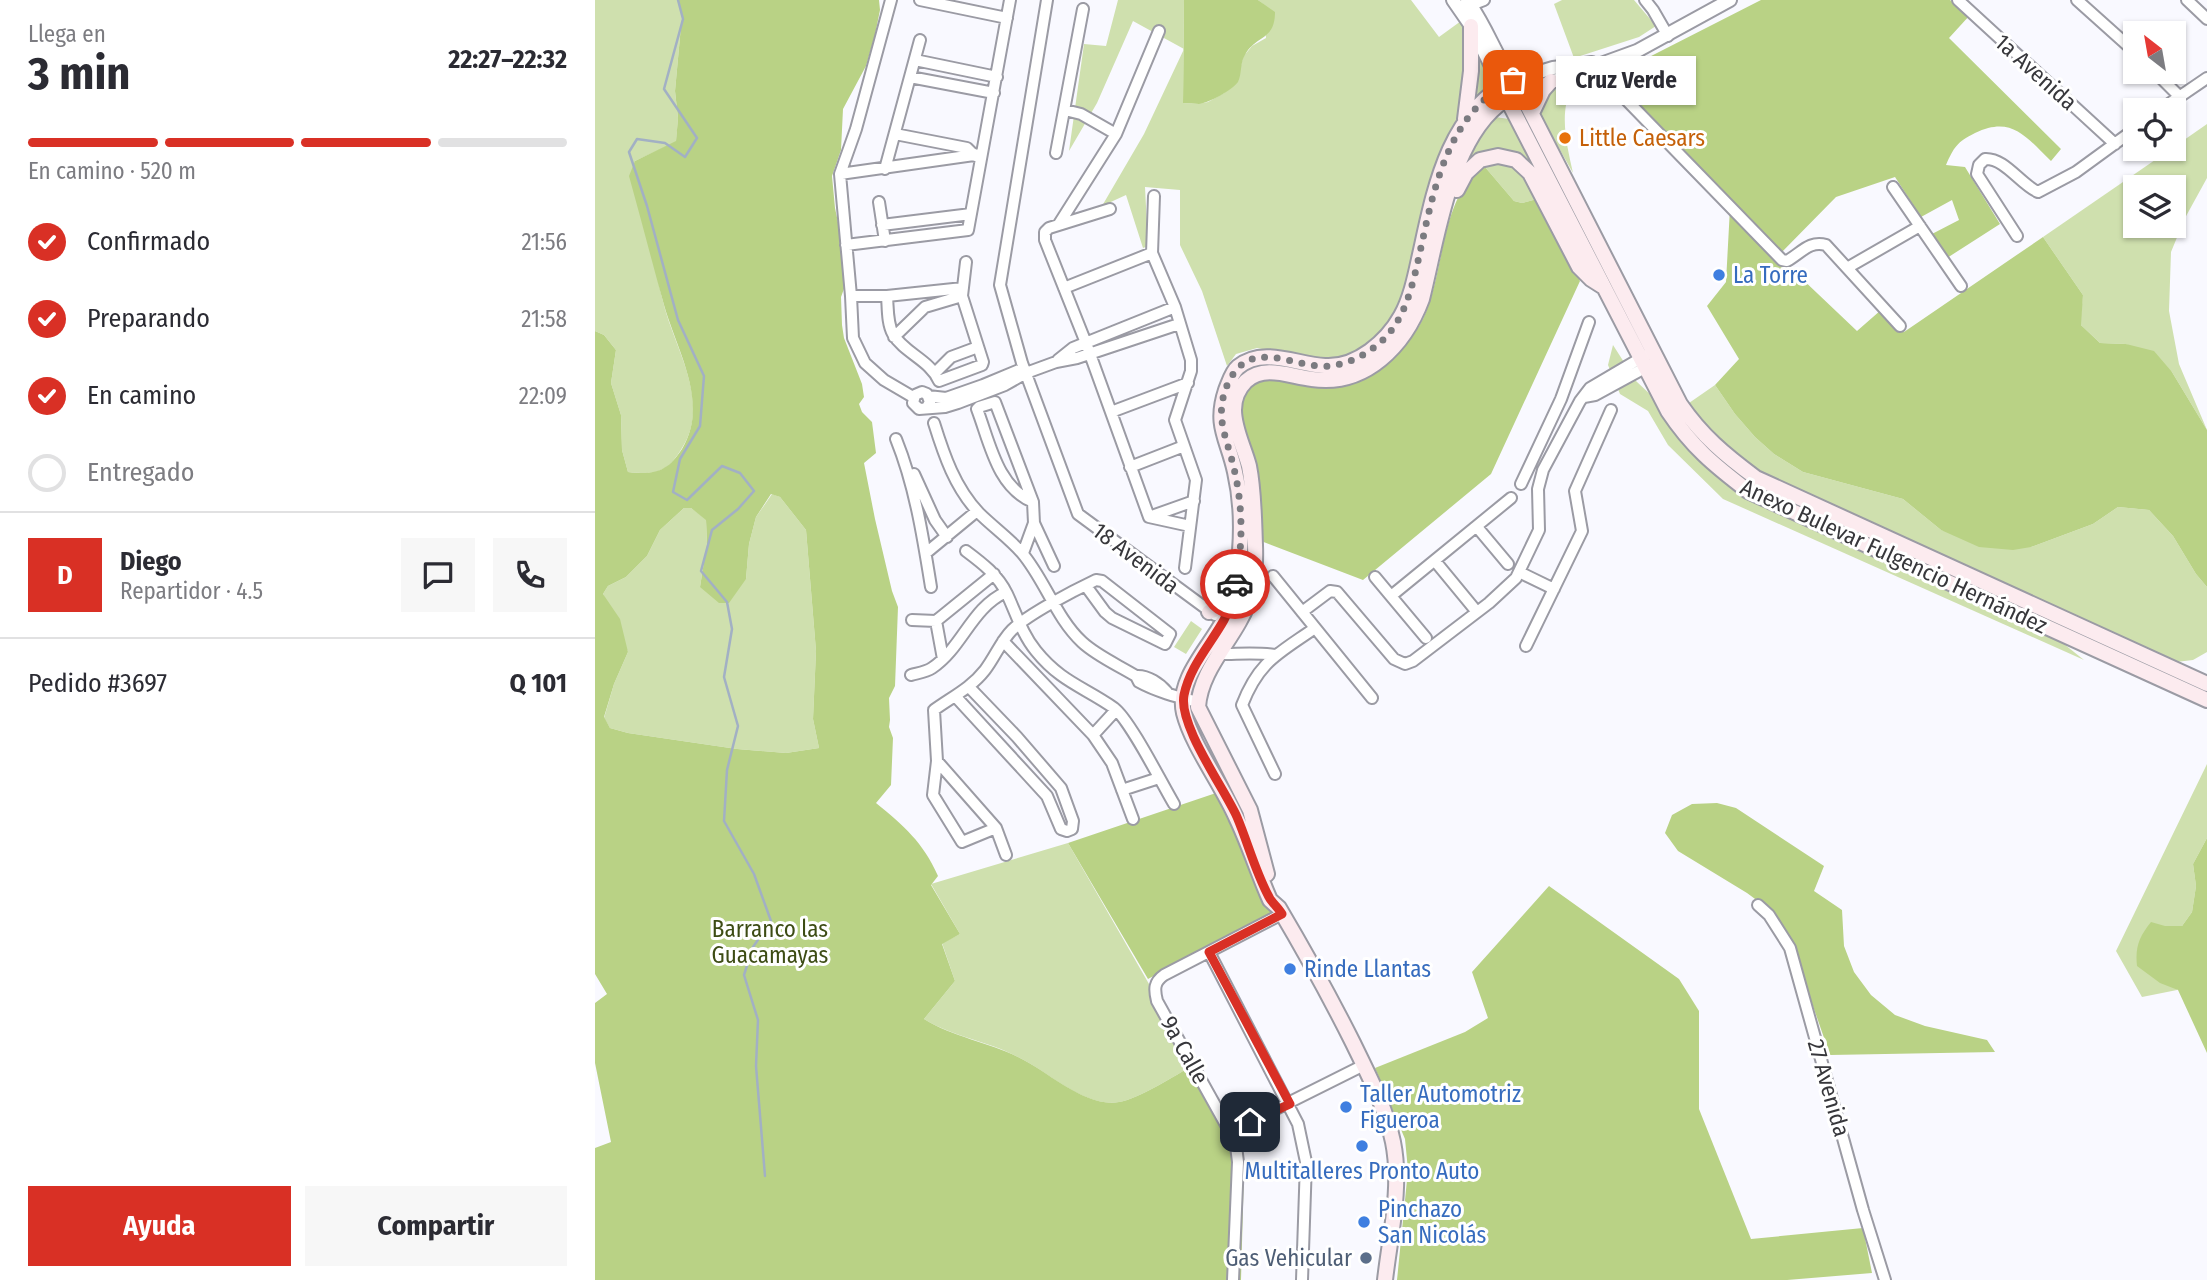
<!DOCTYPE html>
<html lang="es">
<head>
<meta charset="utf-8">
<style>
  body { margin:0; font-family:"Fira Sans Condensed",sans-serif; background:#f7f7f7; color:#2b2b33; height:100vh; display:flex; flex-direction:column; font-size:26px; white-space:nowrap }
  * { box-sizing:border-box; margin:0 }
  p { font-size:23px; color:#7c7c81 }
  .icon { flex:none; width:38px; height:38px; fill:none; stroke:currentColor; stroke-width:2; stroke-linecap:round; stroke-linejoin:round }
  .map { position:relative; flex:1; overflow:hidden }
  .details { display:flex; flex-direction:column; background:#fff; width:595px }
  .details>* { flex:none }
  .needle { width:46px; rotate:329deg }
  .tools { position:absolute; left:1528px; top:21px; display:grid; gap:14px }
  .tools a { display:grid; place-items:center; width:63px; height:63px; border-radius:0px; background:#fff; box-shadow:0 2px 5px #0004; font-size:35px }
  .pin { position:absolute; display:grid; place-items:center; width:60px; height:60px; color:#fff; margin:-30px; border-radius:14px; box-shadow:0 4px 10px #0006 }
  .courier { position:absolute; display:grid; place-items:center; width:70px; height:70px; margin:-35px; border:5px solid #d93025; border-radius:50%; background:#fff; color:#222; box-shadow:0 2px 9px #0007 }
  .bubble { position:absolute; height:49px; border-radius:0px; background:#fff; box-shadow:0 2px 5px #0004; font-size:23px; font-weight:700; line-height:49px; text-align:center }
  .head em { font-style:normal; font-weight:700 }
  .head div { display:flex; flex-direction:column-reverse }
  .head { display:flex; align-items:center; justify-content:space-between; height:119px; padding:0 28px }
  h1 { font-size:46px; font-weight:700; line-height:52px }
  .bar { display:grid; grid-template-columns:repeat(4,1fr); gap:10px 7px; align-content:center; height:84px; padding:0 28px }
  .bar i { height:9px; border-radius:5px; background:#e1e1e2 }
  .bar .current { background:#d93025 }
  .bar p { grid-column:span 4 }
  .line { display:flex; align-items:center; gap:18px; padding:0 28px; border-top:2px solid #e1e1e2 }
  .line div { flex:1 }
  .round { display:grid; place-items:center; flex:none; width:74px; height:74px; border-radius:0px; background:#f7f7f7 }
  ol { padding:0 28px; list-style:none }
  li { display:flex; align-items:center; gap:21px; height:77px }
  li p { margin-inline-start:auto }
  li .icon { padding:7px; border-radius:50%; background:#d93025; color:#fff; stroke-width:4 }
  li:last-child { color:#7c7c81 }
  li i { width:38px; height:38px; border:4px solid #e1e1e2; border-radius:50% }
  .cta { display:flex; gap:14px; margin-top:auto; padding:14px 28px }
  .cta a { flex:1; height:80px; border-radius:0px; background:#d93025; color:#fff; font-size:28px; font-weight:700; line-height:80px; text-align:center }
  .cta a+a { background:#f7f7f7; color:#2b2b33 }
  main { display:flex; flex:1; min-height:0 }
  .map>svg:first-child { display:block }
  .green { fill:#cfe0ae; fill-rule:evenodd }
  .forest { fill:#b9d285; fill-rule:evenodd }
  .lines { fill:none; stroke-linecap:round; stroke-linejoin:round }
  .stream { stroke:#a2b0c4; stroke-width:2.5 }
  .minor-casing { stroke:#9b9ba4; stroke-width:14 }
  .tertiary-casing { stroke:#9b9ba4; stroke-width:16 }
  .secondary-casing { stroke:#9b9ba4; stroke-width:18 }
  .minor { stroke:#fff; stroke-width:10 }
  .tertiary { stroke:#fff; stroke-width:12 }
  .secondary { stroke:#fcebef; stroke-width:14 }
  .done { stroke:#7b7b80; stroke-width:7; stroke-dasharray:0 12.6 }
  .route { stroke:#d93025; stroke-width:9 }
  .food-dot { fill:#e8710a; stroke:#fff; stroke-width:2.5 }
  .shop-dot { fill:#3f7fe0; stroke:#fff; stroke-width:2.5 }
  .service-dot { fill:#5c6f8a; stroke:#fff; stroke-width:2.5 }
  .labels { text-anchor:middle; stroke-width:6; stroke-linejoin:round; paint-order:stroke }
  .street-label { font-size:23px; fill:#37373b; stroke:#fff }
  .food-label { font-size:23px; fill:#c56008; stroke:#fff; text-anchor:start }
  .shop-label { font-size:23px; fill:#366cbe; stroke:#fff; text-anchor:start }
  .park-label { font-size:23px; fill:#3d4c14; stroke:#fff }
  .service-label { font-size:23px; fill:#4e5e75; stroke:#fff; text-anchor:end }
</style>
</head>
<body>
<main>
<section class="details">
<div class="head"><div><h1>3 min</h1><p>Llega en</p></div><em>22:27–22:32</em></div>
<div class="bar"><i class="current"></i><i class="current"></i><i class="current"></i><i></i><p>En camino · 520 m</p></div>
<ol>
<li><svg class="icon" aria-label="check" viewBox="0 0 24 24"><path d="M5 12l5 5 9-10"/></svg>Confirmado<p>21:56</p></li>
<li><svg class="icon" aria-label="check" viewBox="0 0 24 24"><path d="M5 12l5 5 9-10"/></svg>Preparando<p>21:58</p></li>
<li><svg class="icon" aria-label="check" viewBox="0 0 24 24"><path d="M5 12l5 5 9-10"/></svg>En camino<p>22:09</p></li>
<li><i></i>Entregado</li>
</ol>
<div class="line" style="height:126px"><b class="round" style="background:#d93025;color:#fff">D</b><div><b>Diego</b><p>Repartidor · 4.5</p></div><a class="round"><svg class="icon" aria-label="chat" viewBox="0 0 24 24"><path d="M4 5h16v11H9l-5 4z"/></svg></a><a class="round"><svg class="icon" aria-label="phone" viewBox="0 0 24 24"><path d="M5 4h4l2 5-3 2q2 4 5 5l2-3 5 2v4C11 20 4 13 5 4z"/></svg></a></div>
<div class="line" style="height:91px"><div>Pedido #3697</div><b>Q 101</b></div>
<div class="cta"><a>Ayuda</a><a>Compartir</a></div>
</section>
<div class="map">
<svg width="1612" height="1280" viewBox="0 0 1612 1280">
  <rect width="100%" height="100%" fill="#f9f9ff"/>
  <path class="green" d="M0,0H83L87,15L80,91L83,118L81,142L40,161C50,210 57,261 70,309C83,354 115,404 87,448C72,473 61,475 33,472L27,450L26,415L16,383L21,350L9,335L0,331Z
    M523,0H589L588,103L603,104L613,102L629,93L642,82L648,57L657,46L671,38L668,4L663,0H816L844,37L866,21L869,30L872,65L864,119L848,146L836,179L812,286L801,314L791,332L761,353L730,362L662,348L641,354L632,366L607,291L585,245V190L550,187L553,246L548,248L531,195L507,206L549,134L589,49L538,21L502,103L474,151L489,44L511,46Z
    M967,0H1039L1061,26L1044,37L979,58L959,4Z
    M879,43L898,84L876,107Z
    M978,86C963,111 972,146 978,173L947,118L944,105L953,91Z
    M900,117L914,119L920,124L997,275L938,173L913,156L868,172C875,149 884,135 900,117Z
    M1612,124V178L1590,218L1576,252L1574,311L1584,364L1612,430L1577,372L1531,344L1505,343L1485,324L1488,295L1448,237L1576,149H1578L1579,147ZM1540,187H1578V226H1540Z
    M909,164C927,169 933,183 942,199L927,203L919,201L890,167Z
    M1018,345L1041,381L1058,397L1090,446L1110,465L1459,636L1489,660L1128,499L1073,445L1053,411L1025,394L1013,365Z
    M1120,385L1140,414L1160,437L1179,454L1208,472L1308,499L1346,530L1436,547L1498,524L1523,507L1554,510L1578,536L1601,574L1612,587V652L1598,660L1581,662L1150,466L1119,439L1094,403Z
    M177,494L185,497L211,530L221,651L218,719L224,748L191,753L142,749L33,733L15,728L9,718L19,684L33,652L8,594L13,586L31,577L52,556L65,530L89,508H96L111,519L112,543L105,587L151,579L154,544L161,517Z
    M596,621L607,629L591,654L579,647Z
    M1612,764V838L1598,864L1601,886L1597,912L1587,926H1570L1582,990L1547,997L1521,951Z
    M473,843L600,1064C581,1075 544,1099 524,1102C489,1108 453,1071 423,1057C393,1041 358,1037 329,1019L360,981L347,943L365,934L336,884Z"/>
  <path class="forest" d="M83,0H284L285,10L280,35L271,66L248,109L246,150L237,176L240,208L254,275L246,297L247,325L249,338L267,384L269,397L264,404L267,412L277,422L281,453L269,463L280,519L297,591L303,607L300,686L294,698L295,720L294,727L298,738L296,785L281,803C309,826 328,842 343,876L336,885L365,934L347,944L360,981L329,1019C358,1037 393,1042 423,1057C453,1071 490,1108 524,1102C544,1099 581,1075 600,1064L642,1145L649,1170L646,1280H0V1148L16,1142L0,1063V1003L12,994L0,974V331L9,335L21,350L16,383L26,415L27,450L33,472C60,475 72,472 87,449C115,403 82,351 69,305C57,262 46,219 34,176L40,161L81,141L83,118L80,91L87,15ZM176,494L185,497L211,530L221,651L218,719L224,748L191,753L142,749L33,733L15,728L9,717L19,684L33,652L25,619L8,594L13,586L31,577L52,556L65,530L89,508H96L111,520L112,543L105,587L124,603H134L151,579L154,544L161,517Z
    M589,0H663L680,12C680,41 661,35 650,55C645,62 647,74 643,82C637,90 614,103 604,104C599,104 593,103 588,103Z
    M1166,0H1355L1375,15L1354,38L1466,149L1456,161C1431,137 1417,115 1380,133C1362,142 1359,147 1351,165L1370,167L1405,224L1352,258L1335,235L1364,220L1357,200L1326,217L1300,177L1241,197L1183,256L1262,331L1286,310L1309,332L1448,237L1488,295L1486,325L1505,343L1531,344L1559,351L1577,372L1612,430V587L1601,574L1578,536L1554,510L1523,507L1498,524L1436,547L1418,550L1384,547L1346,530L1308,499L1208,472L1179,454L1160,437L1140,414L1120,385L1144,359L1112,306L1131,282L1135,208L1011,79Z
    M885,167H890L919,201L927,203L942,199L985,281L896,474L768,580L666,541C661,513 656,485 651,457C648,445 644,433 644,420C643,414 645,400 648,394C664,363 702,389 727,388C751,387 771,379 790,364C804,353 820,335 828,319C850,272 844,205 885,167Z
    M621,793L676,913L553,979L473,843Z
    M1122,803L1141,808L1229,866L1219,891L1247,910L1249,946L1259,972L1276,995L1300,1015L1330,1026L1392,1040L1400,1052L1235,1055L1195,940L1175,910L1152,893L1083,851L1070,833L1077,815L1097,804Z
    M1612,838V1053L1583,990L1565,983L1542,966C1540,947 1544,937 1556,922L1570,926H1587L1597,912L1601,886L1598,864Z
    M954,886L1084,979L1104,1011V1109L1156,1239L1268,1228L1277,1273L1192,1280H802L813,1170L810,1139L780,1068L870,1032L893,1018L877,972Z"/>
  <g class="lines">
    <path class="stream" d="M83,0L88,19L69,89L102,138L90,157L70,143L42,139L34,152L52,206L83,320L109,376L105,426L85,459L78,492L92,500L127,466L145,473L159,491L143,509L117,530L106,571L132,602L137,629L129,677L143,726L132,770L129,821L159,874L176,921L158,947L149,975L163,1020L161,1066L170,1176"/>
    <defs>
      <path id="minor" d="M296,0L261,129L245,174L256,296L258,338L270,363L289,380L318,397
        M325,0L412,18
        M452,0L405,285L427,363L483,514L620,615
        M1050,0L1058,10L1073,36
        M1363,0L1520,144
        M1482,0L1540,52
        M1592,0L1612,19
        M876,5L889,0
        M320,60L402,77
        M1004,63L1013,81L1187,260L1192,261C1206,253 1215,240 1231,245L1305,326
        M1560,72L1584,96
        M315,77L399,93
        M470,110L486,114L521,134
        M1565,110L1612,78
        M300,134L372,148L380,156
        M461,153L488,9
        M290,169L325,40
        M245,174L386,154
        M1298,187L1366,286
        M559,196L557,253L580,307L596,360V371L580,420L601,480L590,568
        M284,202L290,241
        M515,209L454,228L450,232V240L491,343L554,517L595,526
        M464,224L521,134L564,31
        M287,225L376,214
        M1422,236L1382,174L1384,165L1390,159C1410,158 1425,184 1443,192L1481,172L1540,129
        M251,245L373,230L415,0
        M1252,268L1325,226
        M469,288L557,253
        M256,296H292L368,288
        M292,296C293,308 292,323 298,334C309,353 335,360 344,381L387,365L388,362L367,296L371,262
        M299,337L330,307L367,296
        M463,360L478,348L580,307
        M341,372L356,357L383,347
        M333,396L351,398L388,385L429,368
        M989,397L1000,395L1055,365
        M332,407L335,402L332,394L327,392L320,395L318,403L324,409L350,407L363,403L410,385L431,373L461,362L482,358L584,324
        M516,412L593,383
        M339,423C349,455 360,488 384,513C398,527 414,538 427,553C450,580 461,618 487,642C502,656 523,665 541,676C553,675 565,684 572,692
        M301,439C320,486 328,537 336,587
        M535,467L589,446
        M319,474L340,520L352,537
        M926,484L966,399L994,322
        M438,502C402,487 395,443 382,409L384,407L400,402L438,502L439,523L459,566
        M554,517L599,501
        M882,527L913,564
        M371,551C387,563 403,575 412,594C421,613 427,634 441,651C466,682 489,687 519,708C535,720 567,784 579,804
        M331,553L382,511
        M428,553L439,523
        M840,561L882,612
        M924,572L959,589
        M678,576L777,698
        M780,577L831,638
        M796,596L916,498
        M707,612L735,591L742,592L799,659L810,664L818,661L894,603L921,578L944,530L943,489L948,470L985,401L995,388L1051,355
        M317,620L341,621L399,574
        M341,621L348,659
        M408,641L498,735L517,763L538,819
        M931,646L987,531L980,491L1016,410
        M625,654C644,654 662,652 681,655
        M316,675C323,673 331,672 337,668C368,647 376,608 411,592
        M541,676L544,682C562,692 583,697 603,702
        M361,697L452,796L466,829L472,831L477,829L478,821L466,788L422,737L374,687
        M498,735L521,710
        M342,761L401,828L411,855
        M680,774L647,705C664,661 683,654 720,628
        M527,790L564,778
        M401,828L367,842L338,795L342,761L339,710C357,697 376,688 390,670C400,657 406,641 417,630C433,614 480,590 501,580L507,581L575,634L570,644L517,618L510,612L491,586
        M1163,905L1174,915L1195,948L1268,1210L1290,1280
        M614,952L703,1124L711,1162L707,1280
        M635,1132L769,1065
        M638,1280L643,1162L641,1146L635,1132L562,1001C559,989 559,982 569,975L687,914"/>
      <path id="tertiary" d="M858,0L876,26L906,86
        M872,0C891,25 900,55 918,80L958,68L997,63
        M926,93L1042,51L1135,0"/>
      <path id="secondary" d="M908,91L1073,411C1097,447 1119,465 1153,491L1612,700
        M937,113L948,90L956,81
        M870,119L876,71V26
        M862,190L871,173L885,160L903,156L921,160L935,173L984,267L996,279L1007,286
        M614,612L624,608L631,591
        M672,874L655,810L603,707C605,675 629,649 644,622C658,598 661,573 660,545C659,519 659,491 654,466C649,447 639,429 639,410C639,399 644,388 651,381C670,364 696,377 717,379C771,387 810,345 827,299C842,240 854,145 903,105C910,100 918,96 926,93
        M790,1280C795,1236 807,1186 798,1142C791,1108 773,1074 758,1043C735,997 710,952 684,908L675,900C663,873 654,844 641,817C627,785 597,745 589,713C580,676 623,640 635,608C641,591 644,570 645,551C647,525 646,498 640,472C633,439 619,426 631,390C634,383 637,372 643,367C668,346 702,365 730,366C762,368 792,341 806,316C817,296 821,272 826,250C840,186 854,112 918,80L926,93L1085,404C1107,436 1130,455 1161,478L1612,684"/>
    </defs>
    <use href="#minor" class="minor-casing"/>
    <use href="#tertiary" class="tertiary-casing"/>
    <use href="#secondary" class="secondary-casing"/>
    <use href="#minor" class="minor"/>
    <use href="#tertiary" class="tertiary"/>
    <use href="#secondary" class="secondary"/>
  </g>
  <g class="lines">
    <path class="done" d="M640,584C648,548 648,509 640,473C633,438 617,417 634,381C657,336 699,369 735,366C752,364 769,356 782,345C808,325 816,291 823,261C838,194 850,114 918,80"/>
    <path class="route" d="M640,584C638,596 635,609 629,620C615,645 595,666 589,695C583,725 629,788 642,817C653,843 660,871 674,897C677,903 683,907 687,914L614,952L695,1104L655,1122"/>
  </g>
  <circle class="food-dot" cx="970" cy="138" r="7"/>
  <g class="shop-dot">
    <circle cx="1124" cy="275" r="7"/>
    <circle cx="695" cy="969" r="7"/>
    <circle cx="751" cy="1107" r="7"/>
    <circle cx="767" cy="1146" r="7"/>
    <circle cx="769" cy="1222" r="7"/>
  </g>
  <circle class="service-dot" cx="771" cy="1258" r="7"/>
  <g class="labels">
    <g class="street-label">
      <text transform="translate(1441 72) rotate(42)" y="8">1a Avenida</text>
      <text transform="translate(1299 556) rotate(25)" y="8">Anexo Bulevar Fulgencio Hernández</text>
      <text transform="translate(541 558) rotate(37)" y="8">18 Avenida</text>
      <text transform="translate(590 1050) rotate(61)" y="8">9a Calle</text>
      <text transform="translate(1234 1088) rotate(74)" y="8">27 Avenida</text>
    </g>
    <g class="food-label">
      <text x="984" y="146">Little Caesars</text>
    </g>
    <g class="shop-label">
      <text x="1138" y="283">La Torre</text>
      <text x="709" y="977">Rinde Llantas</text>
      <text x="765" y="1102">Taller Automotriz<tspan x="765" dy="26">Figueroa</tspan></text>
      <text x="767" y="1179" text-anchor="middle">Multitalleres Pronto Auto</text>
      <text x="783" y="1217">Pinchazo<tspan x="783" dy="26">San Nicolás</tspan></text>
    </g>
    <g class="park-label">
      <text x="175" y="937">Barranco las<tspan x="175" dy="26">Guacamayas</tspan></text>
    </g>
    <g class="service-label">
      <text x="757" y="1266">Gas Vehicular</text>
    </g>
  </g>
</svg>
<div class="tools">
<a><svg class="needle" viewBox="-14 -14 28 28"><path d="M0-13l5 13h-10z" fill="#e53935"/><path d="M0 13l5-13h-10z" fill="#7c7c81"/></svg></a>
<a><svg class="icon" aria-label="locate" viewBox="0 0 24 24"><circle cx="12" cy="12" r="6"/><path d="M12 2v4M12 18v4M2 12h4M18 12h4"/></svg></a>
<a><svg class="icon" aria-label="layers" viewBox="0 0 24 24"><path d="M12 4l9 5-9 5-9-5zM3 14l9 5 9-5"/></svg></a>
</div>
<div class="pin" style="left:918px;top:80px;background:#ea580c"><svg class="icon" aria-label="bag" viewBox="0 0 24 24"><path d="M5 8h14l-1 12H6zM9 8a3 3 0 0 1 6 0"/></svg></div>
<div class="pin" style="left:655px;top:1122px;background:#1f2937"><svg class="icon" aria-label="home" viewBox="0 0 24 24"><path d="M3 11l9-7 9 7M6 9v11h12V9"/></svg></div>
<div class="courier" style="left:640px;top:584px"><svg class="icon" aria-label="car" viewBox="0 0 24 24"><path d="M5 17H2v-5l4-1 3-4h7l3 4 3 1v5h-3M9 17h6M6 11h13"/><circle cx="7" cy="17" r="2"/><circle cx="17" cy="17" r="2"/></svg></div>
<div class="bubble" style="left:961px;top:56px;width:140px">Cruz Verde</div>
</div>
</main>
</body>
</html>
